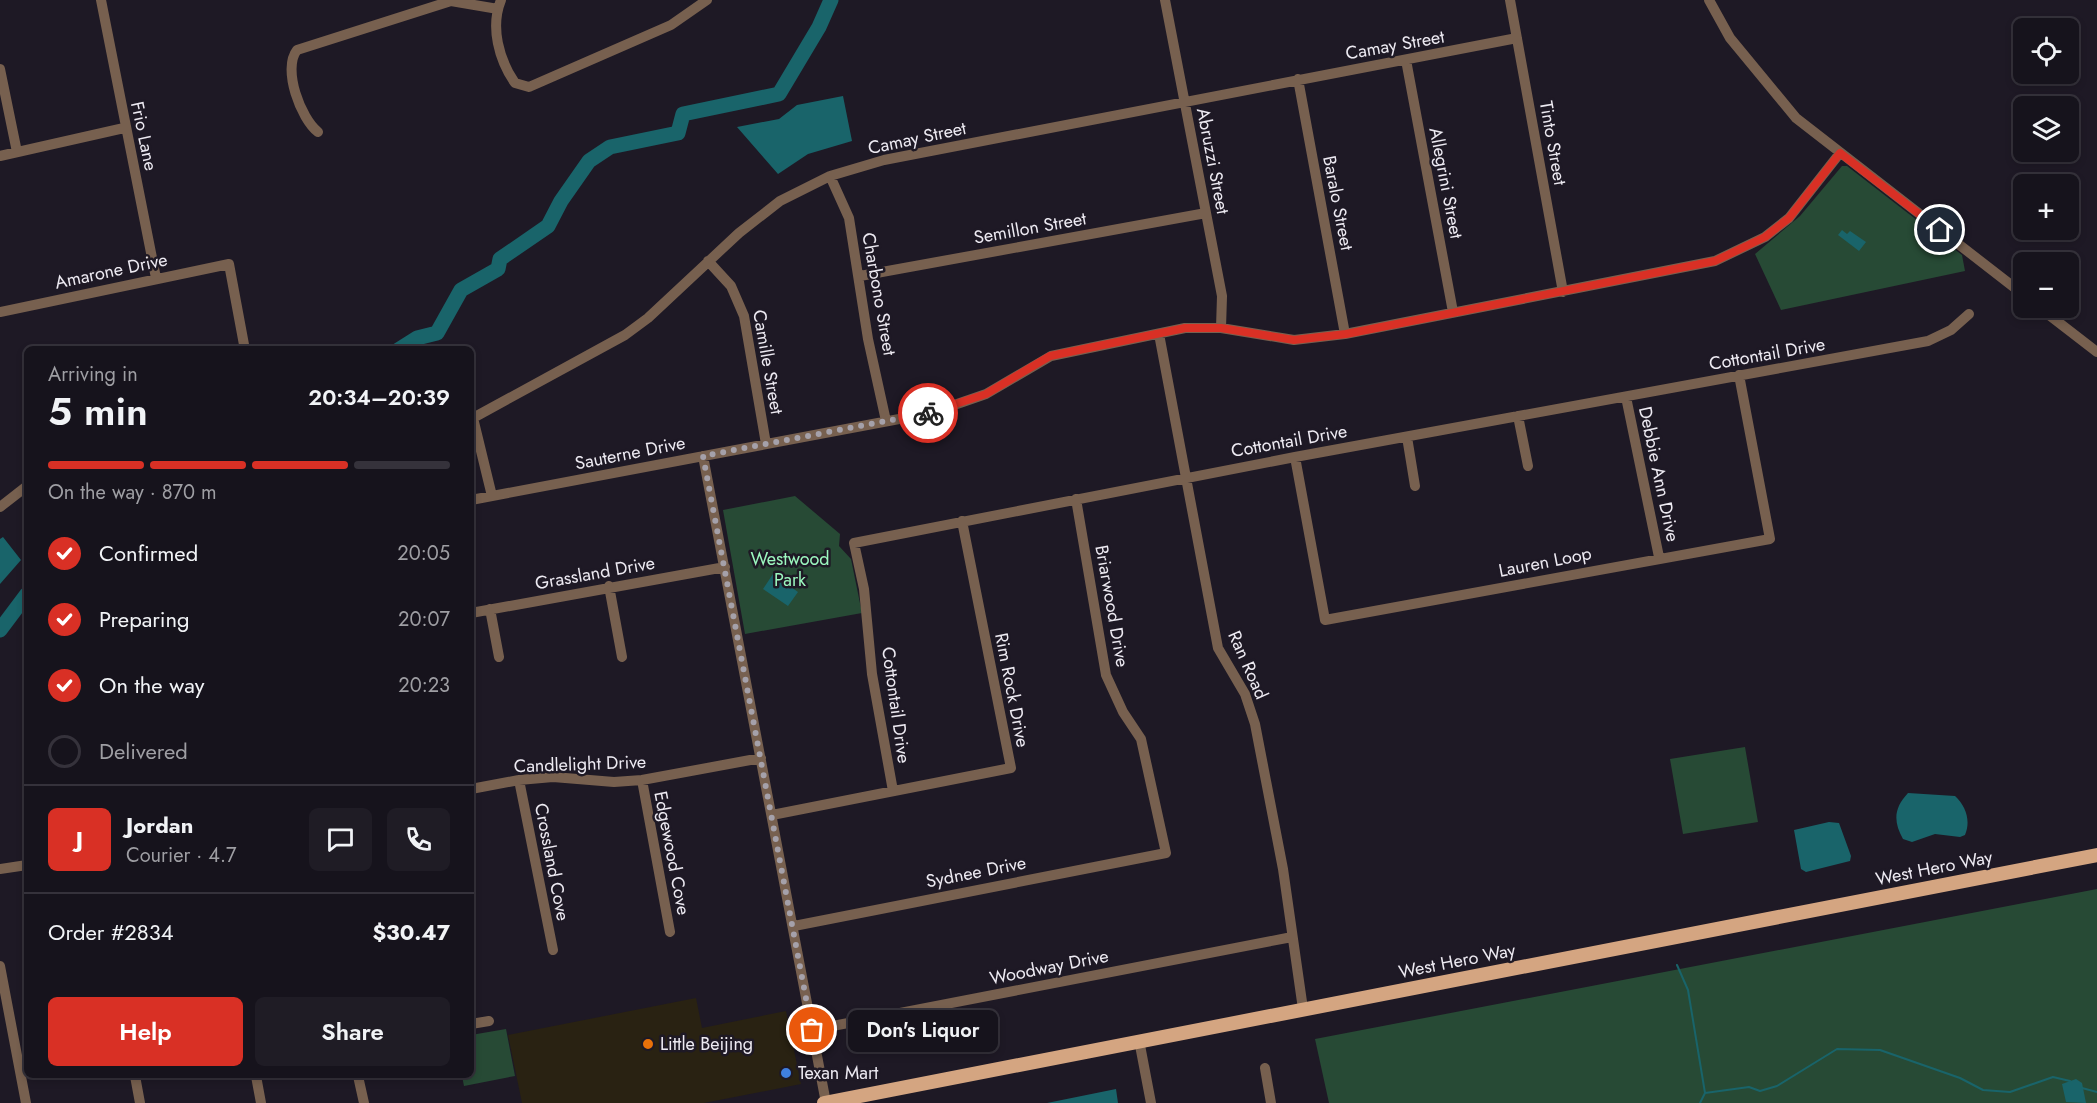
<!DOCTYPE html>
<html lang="en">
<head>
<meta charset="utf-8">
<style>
  body { margin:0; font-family:Jost,sans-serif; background:#1f1c25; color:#f1f3f6; height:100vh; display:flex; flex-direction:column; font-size:22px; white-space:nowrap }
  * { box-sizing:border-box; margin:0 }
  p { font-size:20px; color:#9e9ea3 }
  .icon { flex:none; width:33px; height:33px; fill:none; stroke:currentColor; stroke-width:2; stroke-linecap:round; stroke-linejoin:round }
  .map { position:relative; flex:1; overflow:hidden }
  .side { position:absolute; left:24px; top:346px; width:450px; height:732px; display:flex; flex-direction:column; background:#16131c; border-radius:9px; box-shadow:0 3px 9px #0003,0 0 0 2px #35323b }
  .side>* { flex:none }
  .buttons { position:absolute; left:2013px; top:18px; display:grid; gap:12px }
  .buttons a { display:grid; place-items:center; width:66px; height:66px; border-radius:9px; background:#16131c; box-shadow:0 3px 9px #0003,0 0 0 2px #35323b; font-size:30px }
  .pin { position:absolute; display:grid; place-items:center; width:51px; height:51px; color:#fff; margin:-26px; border:3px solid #fff; border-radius:50%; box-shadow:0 2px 6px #0007 }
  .courier { position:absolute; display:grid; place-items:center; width:60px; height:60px; margin:-30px; border:4px solid #d93025; border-radius:50%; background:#fff; color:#222; box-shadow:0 2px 8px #0007 }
  .bubble { position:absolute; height:42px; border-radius:9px; background:#16131c; box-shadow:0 3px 9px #0003,0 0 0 2px #35323b; font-size:20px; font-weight:600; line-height:42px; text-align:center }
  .summary em { font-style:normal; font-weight:600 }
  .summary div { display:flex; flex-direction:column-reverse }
  .summary { display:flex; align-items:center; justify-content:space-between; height:102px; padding:0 24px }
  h1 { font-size:39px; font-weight:600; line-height:45px }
  .bar { display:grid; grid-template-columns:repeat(4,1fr); gap:9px 6px; align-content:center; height:72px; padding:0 24px }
  .bar i { height:8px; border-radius:4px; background:#35323b }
  .bar .on { background:#d93025 }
  .bar p { grid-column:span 4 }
  .line { display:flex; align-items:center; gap:15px; padding:0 24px; border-top:2px solid #35323b }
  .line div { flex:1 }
  .round { display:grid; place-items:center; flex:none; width:63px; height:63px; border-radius:9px; background:#1f1c25 }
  ol { padding:0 24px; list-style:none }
  li { display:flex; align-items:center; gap:18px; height:66px }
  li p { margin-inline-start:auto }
  li .icon { padding:6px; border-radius:50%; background:#d93025; color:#fff; stroke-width:4 }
  li:last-child { color:#9e9ea3 }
  li i { width:33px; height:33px; border:3px solid #35323b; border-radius:50% }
  .primary-button { display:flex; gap:12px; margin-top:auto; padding:12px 24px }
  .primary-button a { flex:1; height:69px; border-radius:9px; background:#d93025; color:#fff; font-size:24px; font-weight:600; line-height:69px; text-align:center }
  .primary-button a+a { background:#1f1c25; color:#f1f3f6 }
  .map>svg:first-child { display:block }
  .commercial { fill:#292212 }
  .green { fill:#274a35 }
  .water { fill:#19646a }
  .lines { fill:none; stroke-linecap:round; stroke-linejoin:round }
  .stream { stroke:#19646a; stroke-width:2 }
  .river { stroke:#19646a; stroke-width:15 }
  .minor { stroke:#77604f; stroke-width:10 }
  .major { stroke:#d4a581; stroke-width:14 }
  .done { stroke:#a5a1aa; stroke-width:6; stroke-dasharray:0 10.8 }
  .route { stroke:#d93025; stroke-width:8 }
  .food-dot { fill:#e8710a; stroke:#1e1925; stroke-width:2 }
  .shop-dot { fill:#3f7fe0; stroke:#1e1925; stroke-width:2 }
  .labels { text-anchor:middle; stroke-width:5; stroke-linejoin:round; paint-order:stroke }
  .street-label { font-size:18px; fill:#edeaf2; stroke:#1e1925 }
  .park-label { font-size:18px; fill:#9cf8bf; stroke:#1e1925 }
  .poi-label { font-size:18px; fill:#edeaf2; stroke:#1e1925; text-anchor:start }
</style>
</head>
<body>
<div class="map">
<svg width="2097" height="1103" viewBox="0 0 2097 1103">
  <rect width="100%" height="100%" fill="#1e1925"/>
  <path class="commercial" d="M696,998L702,1028L786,1011L801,1084L704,1103H522L508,1035Z"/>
  <path class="green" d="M1842,166H1847L1962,255L1965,271L1781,310L1755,254L1800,216Z
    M795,496L840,534L839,546L851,559L862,613L745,634L723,510Z
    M1745,747L1758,822L1683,834L1670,759Z
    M2097,889V1103H1329L1315,1039Z
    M506,1029L515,1076L464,1086L462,1076H471V1035Z"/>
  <path class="water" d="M843,96L852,141L808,154L778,174L737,127L779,119L797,105Z
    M1842,230L1847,234L1850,231L1866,242L1859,251L1838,235Z
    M3,537L21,560L0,584V539Z
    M773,574L798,592L788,606L763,589Z
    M1908,793L1955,796C1966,806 1971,821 1965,835L1960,837L1935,834L1912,842L1903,839C1893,821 1894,808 1908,793Z
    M1829,822L1839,823L1851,856L1850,861L1806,872L1801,869L1794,830Z
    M2076,1079L2082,1083L2086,1103L2066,1102L2062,1084Z
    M1116,1089L1118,1103H1047Z"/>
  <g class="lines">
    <path class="stream" d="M1677,965L1688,990L1705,1093
      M2082,1088L2097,1092
      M1700,1103L1705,1093L1749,1087L1760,1091L1777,1086L1837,1049L1880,1050L1960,1078L1983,1090L2010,1092L2053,1077L2070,1081"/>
    <path class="river" d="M398,350L417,338L437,333L461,290L498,269L500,259L548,226L561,201L589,161L610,147L678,133L683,114L779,94L819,27L831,0
      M0,630L27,594"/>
    <path class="minor" d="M101,0L156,278
      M501,0C490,27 499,60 515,83L529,87L671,25L707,0
      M1165,0L1222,296L1221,328
      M1510,0L1563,292
      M1709,0L1730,38L1796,118L2024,295
      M1406,60L1453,312
      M0,69L17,152
      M1298,79L1345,334
      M318,132C301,119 282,69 297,50L451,1L498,9
      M0,156L124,128
      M830,176L849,218L868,339L886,421
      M708,261L731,286L744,316L766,444
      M860,276L1206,213
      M2040,308L2097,352
      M0,312L229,264L245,350
      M1159,334L1218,648L1245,694L1255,724L1283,869L1303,1009
      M1626,397L1659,557
      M1518,416L1528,466
      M1407,437L1415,486
      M703,456L826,1103
      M1295,457L1325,620L1770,539L1739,375
      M492,496L473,418L625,335L648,318L739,233L780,201L830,176L884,160L1517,38
      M471,500L931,413L986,394L1051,356L1185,328H1221L1294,340L1345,334L1715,261L1765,237L1789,218L1840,153
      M0,507L27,486
      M609,586L622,657
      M490,609L499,657
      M471,613L725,567
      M519,780L553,950
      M642,780L670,932
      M471,789L519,780L553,777L614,782L642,780L761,758
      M893,791L872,674L864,589L854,543L1295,457L1928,341L1951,330L1969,314
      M772,815L1011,768L962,521
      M0,869L27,865
      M794,926L1166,853L1141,739L1123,712L1106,675L1076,499
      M0,966L26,1103
      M471,1024L489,1021
      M812,1030L1292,937
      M1139,1040L1151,1103
      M1265,1068L1271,1103
      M135,1076L140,1103
      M256,1076L261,1103
      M358,1076L364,1103"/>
    <path class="major" d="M824,1103L2097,855"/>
  </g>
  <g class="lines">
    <path class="done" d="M812,1030L703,456L928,413"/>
    <path class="route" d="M928,413L986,394L1050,356L1185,328H1221L1294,340L1346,334L1715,261L1765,237L1789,218L1840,153L1940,230"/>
  </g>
  <circle class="food-dot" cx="648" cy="1044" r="6"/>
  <circle class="shop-dot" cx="786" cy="1073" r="6"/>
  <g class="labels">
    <g class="street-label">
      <text transform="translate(1395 45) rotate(-10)" y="6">Camay Street</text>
      <text transform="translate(144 136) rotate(78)" y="6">Frio Lane</text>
      <text transform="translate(917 138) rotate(-12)" y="6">Camay Street</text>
      <text transform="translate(1553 143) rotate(80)" y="6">Tinto Street</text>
      <text transform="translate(1213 161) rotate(79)" y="6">Abruzzi Street</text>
      <text transform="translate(1446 183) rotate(79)" y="6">Allegrini Street</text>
      <text transform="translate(1338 203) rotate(79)" y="6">Baralo Street</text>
      <text transform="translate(1030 228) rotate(-10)" y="6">Semillon Street</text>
      <text transform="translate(111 271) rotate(-12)" y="6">Amarone Drive</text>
      <text transform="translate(879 294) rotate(80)" y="6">Charbono Street</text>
      <text transform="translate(1767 354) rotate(-10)" y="6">Cottontail Drive</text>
      <text transform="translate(768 362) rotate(80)" y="6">Camille Street</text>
      <text transform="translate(1289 441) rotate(-10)" y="6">Cottontail Drive</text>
      <text transform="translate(630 453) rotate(-11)" y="6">Sauterne Drive</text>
      <text transform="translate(1659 474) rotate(78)" y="6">Debbie Ann Drive</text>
      <text transform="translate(1545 562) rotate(-11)" y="6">Lauren Loop</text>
      <text transform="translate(595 573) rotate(-10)" y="6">Grassland Drive</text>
      <text transform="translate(1112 606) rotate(80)" y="6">Briarwood Drive</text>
      <text transform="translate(1248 665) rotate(66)" y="6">Ran Road</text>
      <text transform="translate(1012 690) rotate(79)" y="6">Rim Rock Drive</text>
      <text transform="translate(896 705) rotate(82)" y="6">Cottontail Drive</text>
      <text transform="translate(580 764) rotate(-2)" y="6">Candlelight Drive</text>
      <text transform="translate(672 853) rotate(79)" y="6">Edgewood Cove</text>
      <text transform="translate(552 862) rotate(79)" y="6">Crossland Cove</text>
      <text transform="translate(1934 868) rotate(-11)" y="6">West Hero Way</text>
      <text transform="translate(976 872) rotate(-11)" y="6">Sydnee Drive</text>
      <text transform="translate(1457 961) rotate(-11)" y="6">West Hero Way</text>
      <text transform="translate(1049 967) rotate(-11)" y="6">Woodway Drive</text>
    </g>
    <g class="park-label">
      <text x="790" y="565">Westwood<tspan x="790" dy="21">Park</tspan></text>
    </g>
    <g class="poi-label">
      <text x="660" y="1050">Little Beijing</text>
      <text x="798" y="1079">Texan Mart</text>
    </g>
  </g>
</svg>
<div class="buttons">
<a><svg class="icon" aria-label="locate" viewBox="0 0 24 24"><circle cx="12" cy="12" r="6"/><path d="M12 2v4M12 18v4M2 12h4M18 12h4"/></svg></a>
<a><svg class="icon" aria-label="layers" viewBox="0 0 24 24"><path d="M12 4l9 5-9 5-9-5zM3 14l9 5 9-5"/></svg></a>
<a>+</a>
<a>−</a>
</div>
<div class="pin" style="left:812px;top:1030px;background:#ea580c"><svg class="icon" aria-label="bag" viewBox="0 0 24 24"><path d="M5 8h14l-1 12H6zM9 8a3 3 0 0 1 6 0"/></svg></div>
<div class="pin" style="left:1940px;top:230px;background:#1f2937"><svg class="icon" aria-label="home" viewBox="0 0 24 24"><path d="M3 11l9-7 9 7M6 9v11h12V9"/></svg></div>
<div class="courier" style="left:928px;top:413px"><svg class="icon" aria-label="bike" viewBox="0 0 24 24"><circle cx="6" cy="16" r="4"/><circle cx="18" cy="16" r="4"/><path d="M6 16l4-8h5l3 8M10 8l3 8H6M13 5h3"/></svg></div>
<div class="bubble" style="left:848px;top:1010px;width:150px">Don's Liquor</div>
<section class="side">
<div class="summary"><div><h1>5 min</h1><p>Arriving in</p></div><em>20:34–20:39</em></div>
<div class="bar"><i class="on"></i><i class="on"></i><i class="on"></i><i></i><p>On the way · 870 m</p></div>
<ol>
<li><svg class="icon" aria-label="check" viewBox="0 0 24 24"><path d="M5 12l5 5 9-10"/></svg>Confirmed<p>20:05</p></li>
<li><svg class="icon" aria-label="check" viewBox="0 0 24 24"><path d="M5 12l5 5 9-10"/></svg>Preparing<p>20:07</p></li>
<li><svg class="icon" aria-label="check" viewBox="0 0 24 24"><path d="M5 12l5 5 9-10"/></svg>On the way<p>20:23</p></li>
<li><i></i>Delivered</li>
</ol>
<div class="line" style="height:108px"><b class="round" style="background:#d93025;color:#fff">J</b><div><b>Jordan</b><p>Courier · 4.7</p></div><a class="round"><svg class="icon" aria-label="chat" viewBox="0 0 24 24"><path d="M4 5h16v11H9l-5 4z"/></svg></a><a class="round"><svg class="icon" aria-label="phone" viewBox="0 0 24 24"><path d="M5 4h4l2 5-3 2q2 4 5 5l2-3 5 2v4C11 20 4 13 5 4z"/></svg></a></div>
<div class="line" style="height:78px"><div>Order #2834</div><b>$30.47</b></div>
<div class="primary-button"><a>Help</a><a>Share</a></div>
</section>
</div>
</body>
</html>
